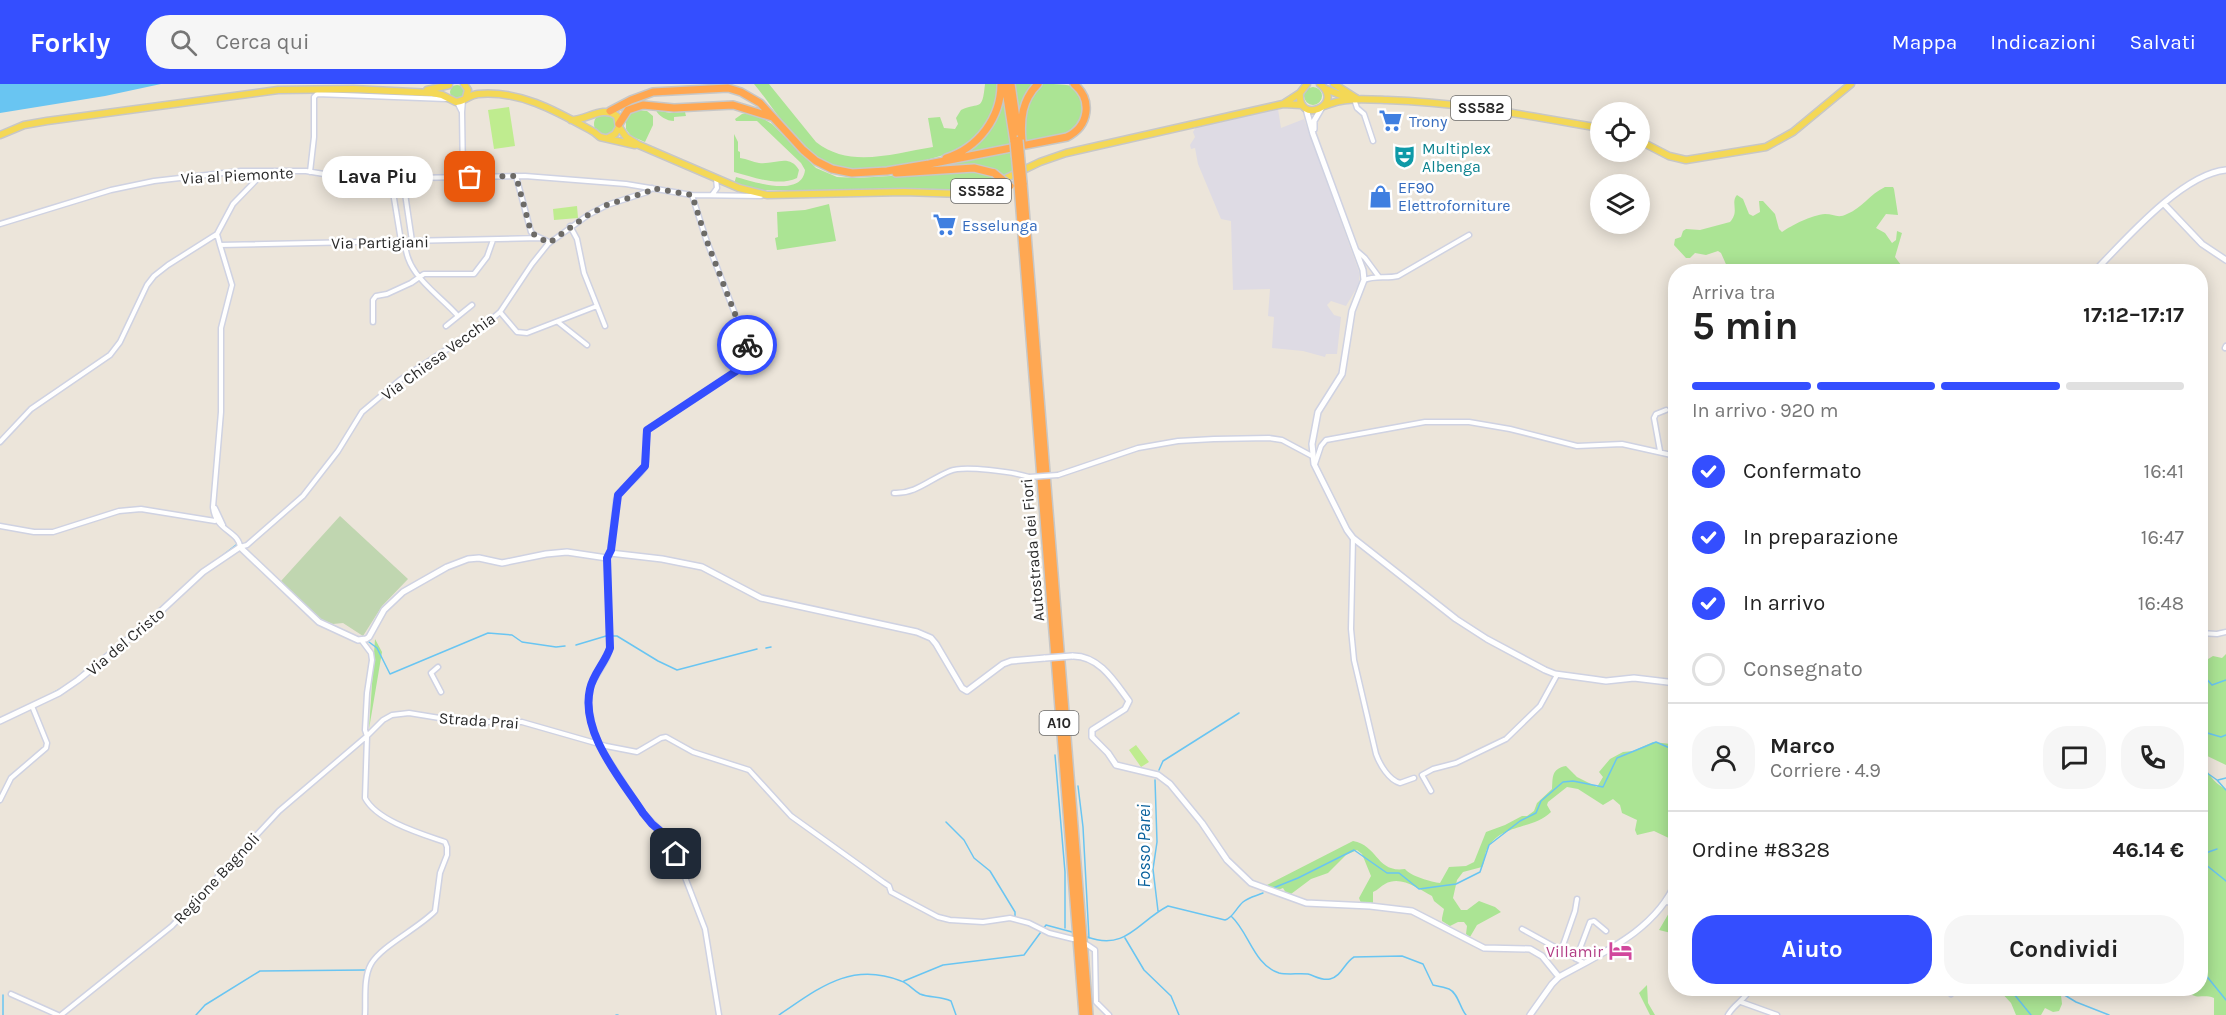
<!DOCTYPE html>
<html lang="it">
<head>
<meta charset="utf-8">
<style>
  body { margin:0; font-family:Karla,sans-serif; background:#f6f6f6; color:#222; height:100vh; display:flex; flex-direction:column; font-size:22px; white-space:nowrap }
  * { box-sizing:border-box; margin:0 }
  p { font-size:20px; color:#767676 }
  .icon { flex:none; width:33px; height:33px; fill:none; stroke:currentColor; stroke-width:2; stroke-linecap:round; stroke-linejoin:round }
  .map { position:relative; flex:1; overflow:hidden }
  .side { position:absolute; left:1668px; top:180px; width:540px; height:732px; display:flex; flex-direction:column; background:#fff; border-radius:24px; box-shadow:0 3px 15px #0003 }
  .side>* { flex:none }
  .controls { position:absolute; left:1590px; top:18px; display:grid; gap:12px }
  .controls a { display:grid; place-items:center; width:60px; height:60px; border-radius:50%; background:#fff; box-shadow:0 3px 15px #0003; font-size:30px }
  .pin { position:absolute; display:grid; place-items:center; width:51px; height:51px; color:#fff; margin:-26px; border-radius:12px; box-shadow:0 3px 9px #0006 }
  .courier { position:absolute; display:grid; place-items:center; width:60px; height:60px; margin:-30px; border:4px solid #344eff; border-radius:50%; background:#fff; color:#222; box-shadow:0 2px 8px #0007 }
  .bubble { position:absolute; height:42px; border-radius:21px; background:#fff; box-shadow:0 3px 15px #0003; font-size:20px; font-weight:700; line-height:42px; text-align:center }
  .head em { font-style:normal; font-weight:700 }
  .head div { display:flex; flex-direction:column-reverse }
  .head { display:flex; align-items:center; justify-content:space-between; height:102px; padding:0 24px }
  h1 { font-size:39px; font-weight:700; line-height:45px }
  .bar { display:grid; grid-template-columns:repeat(4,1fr); gap:9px 6px; align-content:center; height:72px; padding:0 24px }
  .bar i { height:8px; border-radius:4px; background:#e0e0e0 }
  .bar .selected { background:#344eff }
  .bar p { grid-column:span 4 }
  .line { display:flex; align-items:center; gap:15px; padding:0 24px; border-top:2px solid #e0e0e0 }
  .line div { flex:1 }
  .round { display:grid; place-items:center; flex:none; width:63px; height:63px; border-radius:24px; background:#f6f6f6 }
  ol { padding:0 24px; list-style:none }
  li { display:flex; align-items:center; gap:18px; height:66px }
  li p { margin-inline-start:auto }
  li .icon { padding:6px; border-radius:50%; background:#344eff; color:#fff; stroke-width:4 }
  li:last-child { color:#767676 }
  li i { width:33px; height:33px; border:3px solid #e0e0e0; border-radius:50% }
  .button { display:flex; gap:12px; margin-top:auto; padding:12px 24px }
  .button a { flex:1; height:69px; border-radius:24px; background:#344eff; color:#fff; font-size:24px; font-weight:700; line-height:69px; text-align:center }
  .button a+a { background:#f6f6f6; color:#222 }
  header { display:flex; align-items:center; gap:36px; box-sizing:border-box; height:84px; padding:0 30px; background:#344eff; color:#fff }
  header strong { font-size:28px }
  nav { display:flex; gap:33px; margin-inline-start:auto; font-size:21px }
  .search { width:420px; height:54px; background:#f6f6f6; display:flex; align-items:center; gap:15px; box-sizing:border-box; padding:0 21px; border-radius:24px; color:#767676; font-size:22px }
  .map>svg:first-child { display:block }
  .industrial { fill:#dedbe4 }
  .green { fill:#abe494 }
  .cemetery { fill:#c0d6b0 }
  .pitch { fill:#bfec8f }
  .water { fill:#69c5f2 }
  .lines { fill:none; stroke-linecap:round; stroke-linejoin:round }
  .stream { stroke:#69c5f2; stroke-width:1.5 }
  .street-casing { stroke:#cfd2e2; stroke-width:7 }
  .secondary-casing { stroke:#cfd2e2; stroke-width:8 }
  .primary-casing { stroke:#c7c7c7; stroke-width:9 }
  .highway-casing { stroke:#c7c7c7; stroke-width:10 }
  .street { stroke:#fff; stroke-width:4 }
  .secondary { stroke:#fff; stroke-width:5 }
  .primary { stroke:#f4d856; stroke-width:6 }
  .highway { stroke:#ffa751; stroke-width:7 }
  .street-bridge-casing { stroke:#cfd2e2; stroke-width:7; stroke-linecap:butt }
  .secondary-bridge-casing { stroke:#cfd2e2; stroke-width:8; stroke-linecap:butt }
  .highway-bridge-casing { stroke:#c7c7c7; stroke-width:10; stroke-linecap:butt }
  .street-bridge { stroke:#fff; stroke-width:4 }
  .secondary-bridge { stroke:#fff; stroke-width:5 }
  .highway-bridge { stroke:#ffa751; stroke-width:7 }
  .done { stroke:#6d6b67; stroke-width:6; stroke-dasharray:0 10.8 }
  .route { stroke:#344eff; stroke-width:8 }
  .labels { text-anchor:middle; stroke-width:5; stroke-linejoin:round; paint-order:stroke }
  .shield { fill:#fff; stroke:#696969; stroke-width:1.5 }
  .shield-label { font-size:15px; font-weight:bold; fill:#292929 }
  .shop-label { font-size:16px; fill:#366cbe; stroke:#fff; text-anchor:start }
  .culture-label { font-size:16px; fill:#0d838f; stroke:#fff; text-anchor:start }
  .street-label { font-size:16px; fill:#292929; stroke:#fff }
  .hotel-label { font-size:16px; fill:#b23c85; stroke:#fff; text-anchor:end }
  .water-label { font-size:18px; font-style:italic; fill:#09619c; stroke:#fff }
</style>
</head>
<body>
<header>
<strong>Forkly</strong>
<div class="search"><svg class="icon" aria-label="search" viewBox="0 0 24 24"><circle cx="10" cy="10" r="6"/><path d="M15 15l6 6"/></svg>Cerca qui</div>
<nav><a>Mappa</a><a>Indicazioni</a><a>Salvati</a></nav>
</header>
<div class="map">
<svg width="2226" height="931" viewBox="0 0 2226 931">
  <rect width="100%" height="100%" fill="#ece5da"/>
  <path class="industrial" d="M1278,25L1281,44L1304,35L1359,188V200L1346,222L1331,217L1327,221L1334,231L1341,233L1337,270H1326L1325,273L1303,267L1272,264L1274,233L1268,232L1270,205L1233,206L1231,137L1221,135L1198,80L1195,64L1191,65L1190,61L1195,53L1193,48L1196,43Z"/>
  <path class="green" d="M754,0H769L816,58C850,85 894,69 933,63L928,34L940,33L944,44L955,45L958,40L956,34L961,26C980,17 982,29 985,0H999V4C994,23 989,42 974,56C955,74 882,87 856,85C844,84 831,81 821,75C792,57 775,25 754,0Z
    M1015,0H1035L1022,27L1019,28Z
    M1043,0C1051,0 1063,0 1071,2C1091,12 1085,43 1066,51C1054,56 1038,56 1025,59C1025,37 1023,14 1043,0Z
    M450 8a7 7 0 1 1 14 0a7 7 0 1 1-14 0Z
    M1304 12a9 9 0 1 1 18 0a9 9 0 1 1-18 0Z
    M1004,12L1010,62L966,70V68L974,62Z
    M637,26L647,27L653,32V41L645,58L631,52L626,45V33Z
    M656,26L670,29L685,28L686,32L674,33V37C667,37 658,32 656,26Z
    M752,28L772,40L816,84L837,93L857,94L975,87L986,88L998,94L969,106H752L734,100L736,93C754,98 802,114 805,86L801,79L757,37H736L735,35L742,30Z
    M594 40a11 11 0 1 1 22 0a11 11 0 1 1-22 0Z
    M734,50L738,58V67L740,68V74C747,75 753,78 759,79C775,81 789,69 799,86L797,94C778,103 753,93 734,88Z
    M1010,68L1013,87L1004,91C982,76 940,85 915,86Z
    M1885,103H1893L1894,105L1898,131L1886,130L1876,144L1885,149L1892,159L1896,156L1897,147L1902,149L1895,173L1901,181L1896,188L1729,187L1721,169L1718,167L1706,171L1695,169L1690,174H1686L1674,161L1675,155L1681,153L1683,147L1686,145L1700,146L1730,138C1740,127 1730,119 1737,111L1743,115L1749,130L1753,132L1760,128L1759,117H1763L1775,130L1779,145L1782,148C1792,141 1812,131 1825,130C1834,130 1838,135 1847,130C1862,124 1870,110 1885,103Z
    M829,120L836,157L777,166L775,154L778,153L777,128L805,126Z
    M375,555L382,568L369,645Z
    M2226,570V681L2201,669L2200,580L2213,572L2222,574Z
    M1675,656V757L1654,747L1637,751L1635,746L1637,736L1622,729L1620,721L1613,715L1603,721L1578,705L1567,703L1548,718L1547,721L1551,728C1533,746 1501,739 1487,765C1484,771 1485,778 1482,783L1463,788L1457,796L1453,814L1461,826H1467L1479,817L1495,823L1501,828L1477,841L1470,853L1466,850L1467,842L1464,838H1458L1450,842L1442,837V834L1444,825L1434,817L1432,812C1418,805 1401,791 1385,800C1381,802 1378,806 1373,808V819H1361L1359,814L1371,792L1362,770L1357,766L1346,771L1328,789L1311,795L1291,810L1286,809L1283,804L1275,807L1265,802L1353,757C1379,762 1376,789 1405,785C1410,792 1432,798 1440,799L1449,783L1466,782L1474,778L1486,748L1505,741L1522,732H1527L1534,727L1537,719L1552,705C1553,693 1551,685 1566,682L1577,693L1597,703L1603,693L1599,688L1610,675L1623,668L1633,667L1653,658L1671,660Z
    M2201,678C2211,690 2210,697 2226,705V931H2214V914C2201,909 2196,918 2186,905L2200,904Z
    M1673,822H1675V850L1659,846Z
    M1647,901L1648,919L1655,931H1650L1639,909Z
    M2075,905L2070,911H2061L2062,920L2059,927L2053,928L2045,924L2041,931H2016L2011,919L1998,905Z"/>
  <path class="cemetery" d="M340,432L408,495L382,522L363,552L343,539L333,540L320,535L281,497Z"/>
  <path class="pitch" d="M509,23L515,62L494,65L488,26Z
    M577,122L578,134L554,136L553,125Z
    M1136,661L1149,678L1141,683L1129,666Z"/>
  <path class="water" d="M0,0H161L105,12L0,29Z"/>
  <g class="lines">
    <path class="stream" d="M218,475L236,461
      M145,538L168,517
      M613,552H617L658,577L677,586L757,565
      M369,558L377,564L390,590L488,549L512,551L522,558L556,563L565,562
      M576,561L606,552
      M766,564L771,563
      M2200,588L2212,601L2226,596
      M82,589L97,577
      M53,609L62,604
      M2200,650L2204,648L2221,653L2226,651
      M1055,671L1065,788V844
      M2200,684L2217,696L2226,706
      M1159,686L1163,677L1239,629
      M1155,696L1157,758L1153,785L1158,827
      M2218,696L2226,694
      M1078,702L1083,743L1089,854
      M946,738L964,756L974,774L990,787L1015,828V833
      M2200,771L2217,765
      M2200,776L2226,797
      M1273,804L1298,794L1354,766L1387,789H1399L1419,805L1456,800L1480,788L1489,761L1520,737L1536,729L1541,717L1563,698L1573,697L1603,703L1617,674L1656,658L1672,665L1676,663
      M1232,833C1249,849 1254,881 1279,889C1288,891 1298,889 1308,890C1315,892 1322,897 1330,895C1342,892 1344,879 1354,873L1402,872L1423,880L1433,901C1438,902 1444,903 1449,905C1458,909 1460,924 1466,931
      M1087,853C1127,867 1137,838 1168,822L1225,836C1233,834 1236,824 1243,818C1249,813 1256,812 1263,809
      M1125,854L1144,886L1171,912L1179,931
      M2200,884L2226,916
      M904,897L943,881L1024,871L1046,841L1072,848
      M2009,904L2031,931
      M2053,904L2076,918L2109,931
      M3,911V931
      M196,931L205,921L260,887L365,886
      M616,931H618
      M779,931C818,905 850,877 901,897C908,899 913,906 920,910C930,914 941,912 951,917L956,931"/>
    <defs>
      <path id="street" d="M1354,15L1357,24L1364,30L1373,57
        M457,18L462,28L463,16
        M462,28L463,93
        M310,88L314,53V13L317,10L446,15
        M516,92L531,148L536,152L549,158
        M391,96L401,157
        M403,96L412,157
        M712,111L717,104L716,95
        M0,140L111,106L154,97L241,87H306L354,95L525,92L626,100L692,111L761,112
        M570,142L577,155L584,189L605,242
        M217,150L220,161L540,154
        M405,157C405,191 438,209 458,232
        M220,161L232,201L221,244V328L213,423C215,447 239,447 240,463L247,461L303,412L338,367L362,328L400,296L487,239L500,228L532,180L548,160L588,131L607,121L647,108L652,104
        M1357,167L1365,174L1379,193
        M1364,196C1376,191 1386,195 1398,192L1469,151
        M500,228L517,248L527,249L597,222
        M373,238V216L376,212L387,210L411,199L424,190H474L487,173L493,156
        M558,238L587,261
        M446,242L472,221
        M2225,264L2226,262
        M0,358L31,325L110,271L120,258L147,201L154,192L168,181L217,150L233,120L264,88
        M1660,367L1654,334L1656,330L1666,326
        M1315,380L1321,362L1326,356L1425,338H1469L1510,345L1577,362L1622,360L1676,372
        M1058,391L1138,364L1178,357L1214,355L1269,354L1282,356L1312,372
        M894,409C916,410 930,395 950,387C963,381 1014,388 1029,393
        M215,424L223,441
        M0,442L34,448H53L119,427L141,425L215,437
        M1353,454L1351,545L1354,576L1376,670C1380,681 1389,696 1400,699L1414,694
        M610,469L616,416C621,402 637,397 644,384C650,371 644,358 647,346L753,276L706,155L692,111
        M607,474L610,564L607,574L590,603L588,618L594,649L597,658L643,729L665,751L676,770L705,845L719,931
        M2200,549L2217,550L2226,548
        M362,557L371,569L372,576L367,609L365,646L367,652L365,714C377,737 422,750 445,758L447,763V771L440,789L435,827C419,844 381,862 371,880C363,894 366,916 365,931
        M438,583L431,589L441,608
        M1431,707L1422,691L1433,685L1456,679L1506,655L1540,622L1557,591
        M0,716L11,694L46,664L47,659L32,622
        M1665,818L1676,819
        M1522,845L1584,879
        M1086,860L1095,866L1096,918L1109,931
        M1561,867L1575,827L1577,815
        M1576,875L1590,838L1594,837L1606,847
        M1945,904L1951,910
        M11,910L58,931
        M1741,918L1777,931
        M61,931L172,842L279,727L367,652L383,636L392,631L409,629L464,638H522L606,662L637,668L661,654L666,653L693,668L749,686L791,732L883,798L889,802L891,808L938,833L950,836L983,838L1010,834L1029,839L1049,849L1073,855
        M1728,931C1734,920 1745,916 1751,904"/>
      <path id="secondary" d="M1306,25L1313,50L1363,186L1364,196L1352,227L1342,290L1318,328L1312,360L1314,380L1347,446L1353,454L1456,535L1487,555L1545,586L1555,590L1592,595L1606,597L1634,594L1676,599
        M1314,45V37L1321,25
        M2164,120L2202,160L2226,176
        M2094,188C2125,156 2182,90 2226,86
        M1072,572C1099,571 1115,598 1129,617L1125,625L1092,646V653L1108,669L1116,681L1158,691L1170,700L1202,739L1227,776L1251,799L1306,819L1370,822L1412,827L1484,864L1530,865L1542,872L1559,893
        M0,637L59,609L78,596L148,539L203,488L240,463L319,538L358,556L366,555L369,553L384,526L403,508L447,483L468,475L479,474L502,479L546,470L567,468L607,474L610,469L662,475L702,483L761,514L917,548L931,554L936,560L962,604L967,607L1003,580L1011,577L1045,574
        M1530,931L1552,900L1559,893C1602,869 1655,847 1676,798"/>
      <path id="primary" d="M464,0L468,6L466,13
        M1307,0L1300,9C1297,42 1346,21 1320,0
        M1334,0L1356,14
        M1326,5L1348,14
        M427,6L449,1
        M1283,20L1300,9
        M1324,22C1344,13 1366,15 1387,16C1459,18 1530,32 1600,44
        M571,36C587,36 603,21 617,32L619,43L615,50L608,54
        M619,43L626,53L639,61L739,104L767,111L904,108L963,110L979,107L1040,78L1066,69L1283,20L1302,21
        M0,51L24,41L47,37L278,6L353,5L432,9L442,11L456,18C465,17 469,11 478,10C521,6 558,28 594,48L600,53L635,61
        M1640,57L1669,72L1686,76L1766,63L1793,48L1851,0"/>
      <path id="highway" d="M1005,0L1014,58
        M1011,0L1018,48
        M610,27L631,16L653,8L728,4L741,8L760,19L803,66L816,77L832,85L852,89L887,87L929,80L1067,53C1089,42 1093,16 1074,0
        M619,40L628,26L643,21L674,24L733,21L772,33
        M1022,57C1020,35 1022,16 1038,0
        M946,74C978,64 1001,34 1001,0
        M896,89L974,84L994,89
        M1023,99L1089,931
        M1018,101L1083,931"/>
    </defs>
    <use href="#street" class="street-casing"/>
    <use href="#secondary" class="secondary-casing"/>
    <use href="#primary" class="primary-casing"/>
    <use href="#highway" class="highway-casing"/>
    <use href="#street" class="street"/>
    <use href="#secondary" class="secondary"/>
    <use href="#primary" class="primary"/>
    <use href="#highway" class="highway"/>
    <defs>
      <path id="street-bridge" d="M1029,393L1058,391"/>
      <path id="secondary-bridge" d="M1045,574L1072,572"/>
      <path id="highway-bridge" d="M1019,56L1023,99
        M1014,58L1018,101
        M994,89L1010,102"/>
    </defs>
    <use href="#street-bridge" class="street-bridge-casing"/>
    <use href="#secondary-bridge" class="secondary-bridge-casing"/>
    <use href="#highway-bridge" class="highway-bridge-casing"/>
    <use href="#street-bridge" class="street-bridge"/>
    <use href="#secondary-bridge" class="secondary-bridge"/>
    <use href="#highway-bridge" class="highway-bridge"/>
  </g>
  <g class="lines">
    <path class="done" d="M470,93L516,92L531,148L536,152L549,159L588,131L607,121L647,108L652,104L692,111L706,155L747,261"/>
    <path class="route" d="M676,770L665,751L652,740L643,729C621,695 580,649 590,605C593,590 605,579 610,564L607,474L611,466L618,411L645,382L647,346L753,276L747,261"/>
  </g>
  <defs>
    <symbol id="supermarket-bare" viewBox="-9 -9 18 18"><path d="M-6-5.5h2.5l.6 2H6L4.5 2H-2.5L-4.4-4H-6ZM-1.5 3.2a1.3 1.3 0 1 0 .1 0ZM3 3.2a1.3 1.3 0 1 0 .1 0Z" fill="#3f7fe0" stroke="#fff" stroke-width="2.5" paint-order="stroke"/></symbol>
    <symbol id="theatre-bare" viewBox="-9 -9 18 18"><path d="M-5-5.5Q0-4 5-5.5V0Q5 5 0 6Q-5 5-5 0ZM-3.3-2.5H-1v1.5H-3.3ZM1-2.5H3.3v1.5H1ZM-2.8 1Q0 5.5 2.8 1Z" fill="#0f9aa8" stroke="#fff" stroke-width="2.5" paint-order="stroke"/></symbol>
    <symbol id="shop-bare" viewBox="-9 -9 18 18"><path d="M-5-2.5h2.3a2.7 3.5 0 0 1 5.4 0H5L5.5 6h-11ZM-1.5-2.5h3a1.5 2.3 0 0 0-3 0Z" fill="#3f7fe0" stroke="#fff" stroke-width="2.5" paint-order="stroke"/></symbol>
    <symbol id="hotel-bare" viewBox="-9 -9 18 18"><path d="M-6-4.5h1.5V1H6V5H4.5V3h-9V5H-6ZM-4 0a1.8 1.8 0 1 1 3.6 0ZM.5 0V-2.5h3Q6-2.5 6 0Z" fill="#d1479c" stroke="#fff" stroke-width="2.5" paint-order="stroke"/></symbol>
  </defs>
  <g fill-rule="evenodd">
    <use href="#supermarket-bare" x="1374" y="20" width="33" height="33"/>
    <use href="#theatre-bare" x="1388" y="56" width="33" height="33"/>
    <use href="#shop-bare" x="1364" y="96" width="33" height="33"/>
    <use href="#supermarket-bare" x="928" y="124" width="33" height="33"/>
    <use href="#hotel-bare" x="1604" y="850" width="33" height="33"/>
  </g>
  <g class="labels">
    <g class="shield">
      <rect x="1451" y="12" width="60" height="24" rx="4.5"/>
      <rect x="951" y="95" width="60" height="24" rx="4.5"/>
      <rect x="1039.5" y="627" width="39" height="24" rx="4.5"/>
    </g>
    <g class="shield-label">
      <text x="1481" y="29">SS582</text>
      <text x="981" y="112">SS582</text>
      <text x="1059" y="644">A10</text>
    </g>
    <g class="shop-label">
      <text x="1409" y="43">Trony</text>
      <text x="1398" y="109">EF90<tspan x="1398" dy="18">Elettroforniture</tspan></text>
      <text x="962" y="147">Esselunga</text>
    </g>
    <g class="culture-label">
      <text x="1422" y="70">Multiplex<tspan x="1422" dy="18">Albenga</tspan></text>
    </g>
    <g class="street-label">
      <text transform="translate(237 91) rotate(-3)" y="6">Via al Piemonte</text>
      <text transform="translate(380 158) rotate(-1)" y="6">Via Partigiani</text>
      <text transform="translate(438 272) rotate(-36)" y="6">Via Chiesa Vecchia</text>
      <text transform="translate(1032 466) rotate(-95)" y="6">Autostrada dei Fiori</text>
      <text transform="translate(125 557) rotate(-40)" y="6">Via del Cristo</text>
      <text transform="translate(479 636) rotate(4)" y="6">Strada Prai</text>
      <text transform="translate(216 794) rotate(-47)" y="6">Regione Bagnoli</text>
    </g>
    <g class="hotel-label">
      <text x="1603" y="873">Villamir</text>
    </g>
    <g class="water-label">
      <text transform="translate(1144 762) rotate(-90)" y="6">Fosso Parei</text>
    </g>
  </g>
</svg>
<div class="controls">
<a><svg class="icon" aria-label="locate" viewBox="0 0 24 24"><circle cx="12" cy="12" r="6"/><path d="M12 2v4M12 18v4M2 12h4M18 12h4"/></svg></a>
<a><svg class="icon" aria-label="layers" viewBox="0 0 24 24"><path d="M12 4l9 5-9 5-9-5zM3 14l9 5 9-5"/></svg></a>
</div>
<div class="pin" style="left:470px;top:93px;background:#ea580c"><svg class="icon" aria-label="bag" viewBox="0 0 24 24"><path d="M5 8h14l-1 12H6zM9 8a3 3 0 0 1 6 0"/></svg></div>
<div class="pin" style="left:676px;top:770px;background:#1f2937"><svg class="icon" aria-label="home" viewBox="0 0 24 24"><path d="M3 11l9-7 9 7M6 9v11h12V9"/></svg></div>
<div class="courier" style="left:747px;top:261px"><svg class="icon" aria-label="bike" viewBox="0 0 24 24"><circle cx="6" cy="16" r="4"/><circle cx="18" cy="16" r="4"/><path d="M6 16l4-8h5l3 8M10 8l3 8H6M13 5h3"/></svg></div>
<div class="bubble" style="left:322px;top:72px;width:111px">Lava Piu</div>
<section class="side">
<div class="head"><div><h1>5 min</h1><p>Arriva tra</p></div><em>17:12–17:17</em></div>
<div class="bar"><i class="selected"></i><i class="selected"></i><i class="selected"></i><i></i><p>In arrivo · 920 m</p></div>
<ol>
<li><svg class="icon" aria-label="check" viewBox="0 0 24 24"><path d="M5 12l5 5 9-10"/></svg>Confermato<p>16:41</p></li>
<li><svg class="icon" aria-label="check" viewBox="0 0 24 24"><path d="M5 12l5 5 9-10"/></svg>In preparazione<p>16:47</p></li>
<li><svg class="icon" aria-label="check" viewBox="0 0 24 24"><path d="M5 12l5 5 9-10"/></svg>In arrivo<p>16:48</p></li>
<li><i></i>Consegnato</li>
</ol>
<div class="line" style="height:108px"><a class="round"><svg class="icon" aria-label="person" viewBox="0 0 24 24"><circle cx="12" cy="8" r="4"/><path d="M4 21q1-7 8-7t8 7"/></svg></a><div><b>Marco</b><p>Corriere · 4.9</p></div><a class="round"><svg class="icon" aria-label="chat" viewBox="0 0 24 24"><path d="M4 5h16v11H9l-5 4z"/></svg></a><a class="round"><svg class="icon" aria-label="phone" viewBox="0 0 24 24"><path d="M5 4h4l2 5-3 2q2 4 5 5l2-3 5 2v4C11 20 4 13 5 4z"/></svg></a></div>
<div class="line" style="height:78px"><div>Ordine #8328</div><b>46.14 €</b></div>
<div class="button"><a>Aiuto</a><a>Condividi</a></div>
</section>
</div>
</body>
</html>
